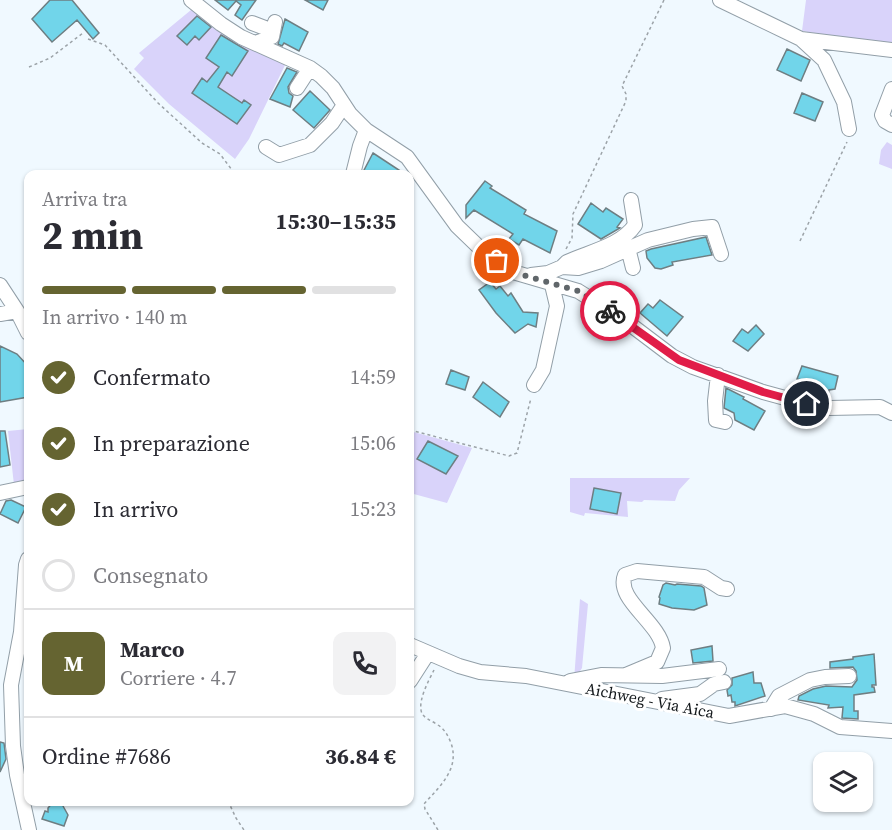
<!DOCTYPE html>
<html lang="it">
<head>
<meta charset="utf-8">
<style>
  body { margin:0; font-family:"Source Serif 4",serif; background:#f2f2f3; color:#2b2b33; height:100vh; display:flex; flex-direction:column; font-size:22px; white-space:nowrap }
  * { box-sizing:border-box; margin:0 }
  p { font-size:20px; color:#7c7c81 }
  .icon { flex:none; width:33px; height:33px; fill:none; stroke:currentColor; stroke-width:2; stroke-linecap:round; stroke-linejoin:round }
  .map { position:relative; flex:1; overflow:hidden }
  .sheet { position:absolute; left:24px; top:170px; width:390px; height:636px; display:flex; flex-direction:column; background:#fff; border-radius:12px; box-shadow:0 2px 4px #0004 }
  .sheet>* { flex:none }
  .tools { position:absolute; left:813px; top:752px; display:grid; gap:12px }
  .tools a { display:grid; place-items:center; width:60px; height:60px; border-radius:12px; background:#fff; box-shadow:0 2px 4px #0004; font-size:30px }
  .pin { position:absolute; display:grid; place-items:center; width:51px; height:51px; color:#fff; margin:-26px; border:3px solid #fff; border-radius:50%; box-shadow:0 2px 6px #0007 }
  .courier { position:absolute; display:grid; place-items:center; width:60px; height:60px; margin:-30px; border:4px solid #e11d48; border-radius:50%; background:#fff; color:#222; box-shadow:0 2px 8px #0007 }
  .headline em { font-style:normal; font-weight:700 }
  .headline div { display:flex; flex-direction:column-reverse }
  .headline { display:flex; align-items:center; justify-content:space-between; height:102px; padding:0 18px }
  h1 { font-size:39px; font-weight:700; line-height:45px }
  .bar { display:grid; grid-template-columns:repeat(4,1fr); gap:9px 6px; align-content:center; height:72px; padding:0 18px }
  .bar i { height:8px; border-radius:4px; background:#e1e1e2 }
  .bar .selected { background:#656431 }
  .bar p { grid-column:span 4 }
  .line { display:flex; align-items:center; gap:15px; padding:0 18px; border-top:2px solid #e1e1e2 }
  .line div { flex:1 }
  .round { display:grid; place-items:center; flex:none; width:63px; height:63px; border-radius:12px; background:#f2f2f3 }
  ol { padding:0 18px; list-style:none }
  li { display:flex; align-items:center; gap:18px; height:66px }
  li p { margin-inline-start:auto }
  li .icon { padding:6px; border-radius:50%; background:#656431; color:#fff; stroke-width:4 }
  li:last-child { color:#7c7c81 }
  li i { width:33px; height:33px; border:3px solid #e1e1e2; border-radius:50% }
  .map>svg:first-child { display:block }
  .green { fill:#d9d3fa }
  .building { fill:#71d5ea; stroke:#6e7e82; stroke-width:1.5 }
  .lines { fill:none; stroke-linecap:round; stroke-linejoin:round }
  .minor-casing { stroke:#929fa8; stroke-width:16 }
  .path { stroke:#9ca3a8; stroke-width:1.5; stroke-dasharray:3 3; stroke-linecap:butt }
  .minor { stroke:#fff; stroke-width:14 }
  .done { stroke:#60666a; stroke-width:6; stroke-dasharray:0 10.8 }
  .route { stroke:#e11d48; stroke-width:8 }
  .labels { text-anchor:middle; stroke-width:6; stroke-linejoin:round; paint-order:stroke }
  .street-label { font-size:16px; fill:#12171a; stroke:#fff }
</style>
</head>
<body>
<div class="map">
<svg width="892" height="830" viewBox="0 0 892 830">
  <rect width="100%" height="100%" fill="#f0f9ff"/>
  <path class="green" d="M806,0H892V46L802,31Z
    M197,5L288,59L249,139L235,159L169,104L134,69L144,58L139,53Z
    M887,142L892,145V169L879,164L881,150Z
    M28,429V483L14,485L8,431Z
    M410,431L472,448L447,503L410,493Z
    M570,478H690L679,490L675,501L644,500L642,502L627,501L628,517L585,513L584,516L570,512Z
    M580,599L588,604L582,668L574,680Z"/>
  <path class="building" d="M50,0H72L99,33L93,39L77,20L52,42L32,19Z
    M215,0H256L242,20L235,15L241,5L236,1L228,10Z
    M305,0H328L323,10Z
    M197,16L211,27L199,40L195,36L187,45L177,36Z
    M285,19L308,32L299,51L284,43L282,46L278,44Z
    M221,35L248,51L232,76L227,72L218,87L242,103L244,100L251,105L237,124L192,93L202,78L207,82L219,67L206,58Z
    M787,49L810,60L801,81L777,70Z
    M287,68L297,72L288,87L289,93L293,96L290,107L270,99Z
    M310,91L330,110L314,128L293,110Z
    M802,93L823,102L815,121L794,113Z
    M373,153L405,174H362Z
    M485,181L492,186L490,188L526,210L524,214L557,231L550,253L523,239L519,245L509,239L513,234L474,210L466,218V205Z
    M591,203L603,212L606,208L623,219L617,227L620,228L601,239L578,224Z
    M706,237L712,255L672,262L673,265L661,269L655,268L647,258L646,251L651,249Z
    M490,282L496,289L500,286L508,296L511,293L523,312L538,313L536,327L528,324L515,333L496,313L479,290Z
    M660,300L683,317L667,336L640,313L648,304L653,308Z
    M756,325L764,334L748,351L733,341L742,329L748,333Z
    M0,346L17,354L28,366V397L0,402Z
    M802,366L838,376L835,389L829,390L828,396L799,388L802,380L797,379Z
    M451,370L469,377L465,390L446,384Z
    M483,382L509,402L500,417L473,397Z
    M726,388L744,397L743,399L765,411L754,430L735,420L734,413L724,408Z
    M0,431H5L10,465L0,467Z
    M428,441L458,456L446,474L417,459Z
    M594,488L621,493L617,514L590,509Z
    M11,500L26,507L18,523L0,514L6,501Z
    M666,583L675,585L677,584L701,586L704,588L707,605L694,610L672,608L659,604L660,598L659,597L663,585Z
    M712,646L713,661L693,663L691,650Z
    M874,654L876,685H872V687H874L875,692L854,695V711H858V719L842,718L843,707L828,708L829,705L798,700L799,696L813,689L826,686L852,687L857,680L856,671L853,667L830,668V662L853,659V657Z
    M753,672L754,683H761L765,696L735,706V702H732L731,695L728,696L727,690L732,685V678Z
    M0,742L4,743L6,759L0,772Z
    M54,801L64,802L63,806L68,815L64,826L42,819L45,811L48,812V808Z"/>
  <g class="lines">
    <defs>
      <path id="minor" d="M191,0L221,24L241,37L310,68L321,76L333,88L350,114L366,130L407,157L457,226L485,253L513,272L578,291L623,319L672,356L693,367L763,392L807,404L829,408L880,407L892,413
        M720,0L801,39L892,50
        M252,23L273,31
        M801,39L824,60L844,102L849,129
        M255,43L272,37L275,22
        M297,88L310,68
        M892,89L882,115L885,121L892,125
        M266,147L279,155L310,145L332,123L344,105
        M353,174L360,146L366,130
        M628,248L633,268
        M562,267L567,262C588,252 621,246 635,225L631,200
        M531,275L548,273L562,267L578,268L601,261L648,240L693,229L712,227L721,254
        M0,285L17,311L28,333
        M0,314L17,311
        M718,375L715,401L716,420L725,422
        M534,385L543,370L557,306L552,285
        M0,493L28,487
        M28,559L26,565L21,632L11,685L13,746L17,775L29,830
        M410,645L459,666L480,672L526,676L729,716L785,706L814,714L840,727L892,731
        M626,675L657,662L663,648C659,622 615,599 625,575L637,571L704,577L721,588L727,589
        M410,681L428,653
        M570,681L601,675L662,676L719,669
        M662,699L700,694L714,684L724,682
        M771,709L779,696L810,680L825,677L849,676"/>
    </defs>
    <use href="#minor" class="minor-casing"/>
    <path class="path" d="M88,39L105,45L158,103L202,143L220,154L235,174
      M29,67L50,58L83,33
      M800,241L847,142
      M566,249L572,238L573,214L626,101V94L622,86L664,0
      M410,430L509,456L517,453L531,398
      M434,670C429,680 419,698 421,710C422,718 431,720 438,725C444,729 448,735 451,743C460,769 440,786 424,804L425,809L438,830
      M228,801L236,818L244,830"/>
    <use href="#minor" class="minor"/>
  </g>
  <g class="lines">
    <path class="done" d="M497,261L513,272L578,291L610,311"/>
    <path class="route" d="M610,311L679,360L763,392L807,404"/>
  </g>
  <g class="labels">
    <g class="street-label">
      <text transform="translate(650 700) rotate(11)" y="6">Aichweg - Via Aica</text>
    </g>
  </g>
</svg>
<div class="tools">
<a><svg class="icon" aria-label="layers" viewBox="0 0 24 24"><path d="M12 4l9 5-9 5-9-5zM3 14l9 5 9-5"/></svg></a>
</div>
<div class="pin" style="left:497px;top:261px;background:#ea580c"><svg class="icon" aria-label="bag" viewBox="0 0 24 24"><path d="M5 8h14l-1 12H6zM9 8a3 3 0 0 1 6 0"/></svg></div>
<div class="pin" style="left:807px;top:404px;background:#1f2937"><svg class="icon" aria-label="home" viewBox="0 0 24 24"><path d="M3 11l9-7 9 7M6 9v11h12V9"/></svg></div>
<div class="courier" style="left:610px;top:311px"><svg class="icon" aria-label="bike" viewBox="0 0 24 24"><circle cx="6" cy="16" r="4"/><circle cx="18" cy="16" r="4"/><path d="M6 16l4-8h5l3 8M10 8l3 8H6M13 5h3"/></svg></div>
<section class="sheet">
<div class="headline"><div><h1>2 min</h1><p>Arriva tra</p></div><em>15:30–15:35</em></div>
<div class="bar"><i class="selected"></i><i class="selected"></i><i class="selected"></i><i></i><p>In arrivo · 140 m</p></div>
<ol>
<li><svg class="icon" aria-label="check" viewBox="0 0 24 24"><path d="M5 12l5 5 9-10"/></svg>Confermato<p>14:59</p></li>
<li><svg class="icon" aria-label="check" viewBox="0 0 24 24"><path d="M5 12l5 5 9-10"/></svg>In preparazione<p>15:06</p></li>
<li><svg class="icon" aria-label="check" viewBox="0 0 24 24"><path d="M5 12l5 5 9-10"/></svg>In arrivo<p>15:23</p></li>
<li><i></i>Consegnato</li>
</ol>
<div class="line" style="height:108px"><b class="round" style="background:#656431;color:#fff">M</b><div><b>Marco</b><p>Corriere · 4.7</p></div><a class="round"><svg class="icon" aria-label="phone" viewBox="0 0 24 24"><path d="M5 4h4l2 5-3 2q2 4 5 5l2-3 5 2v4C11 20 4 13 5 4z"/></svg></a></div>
<div class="line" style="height:78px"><div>Ordine #7686</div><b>36.84 €</b></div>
</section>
</div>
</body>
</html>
